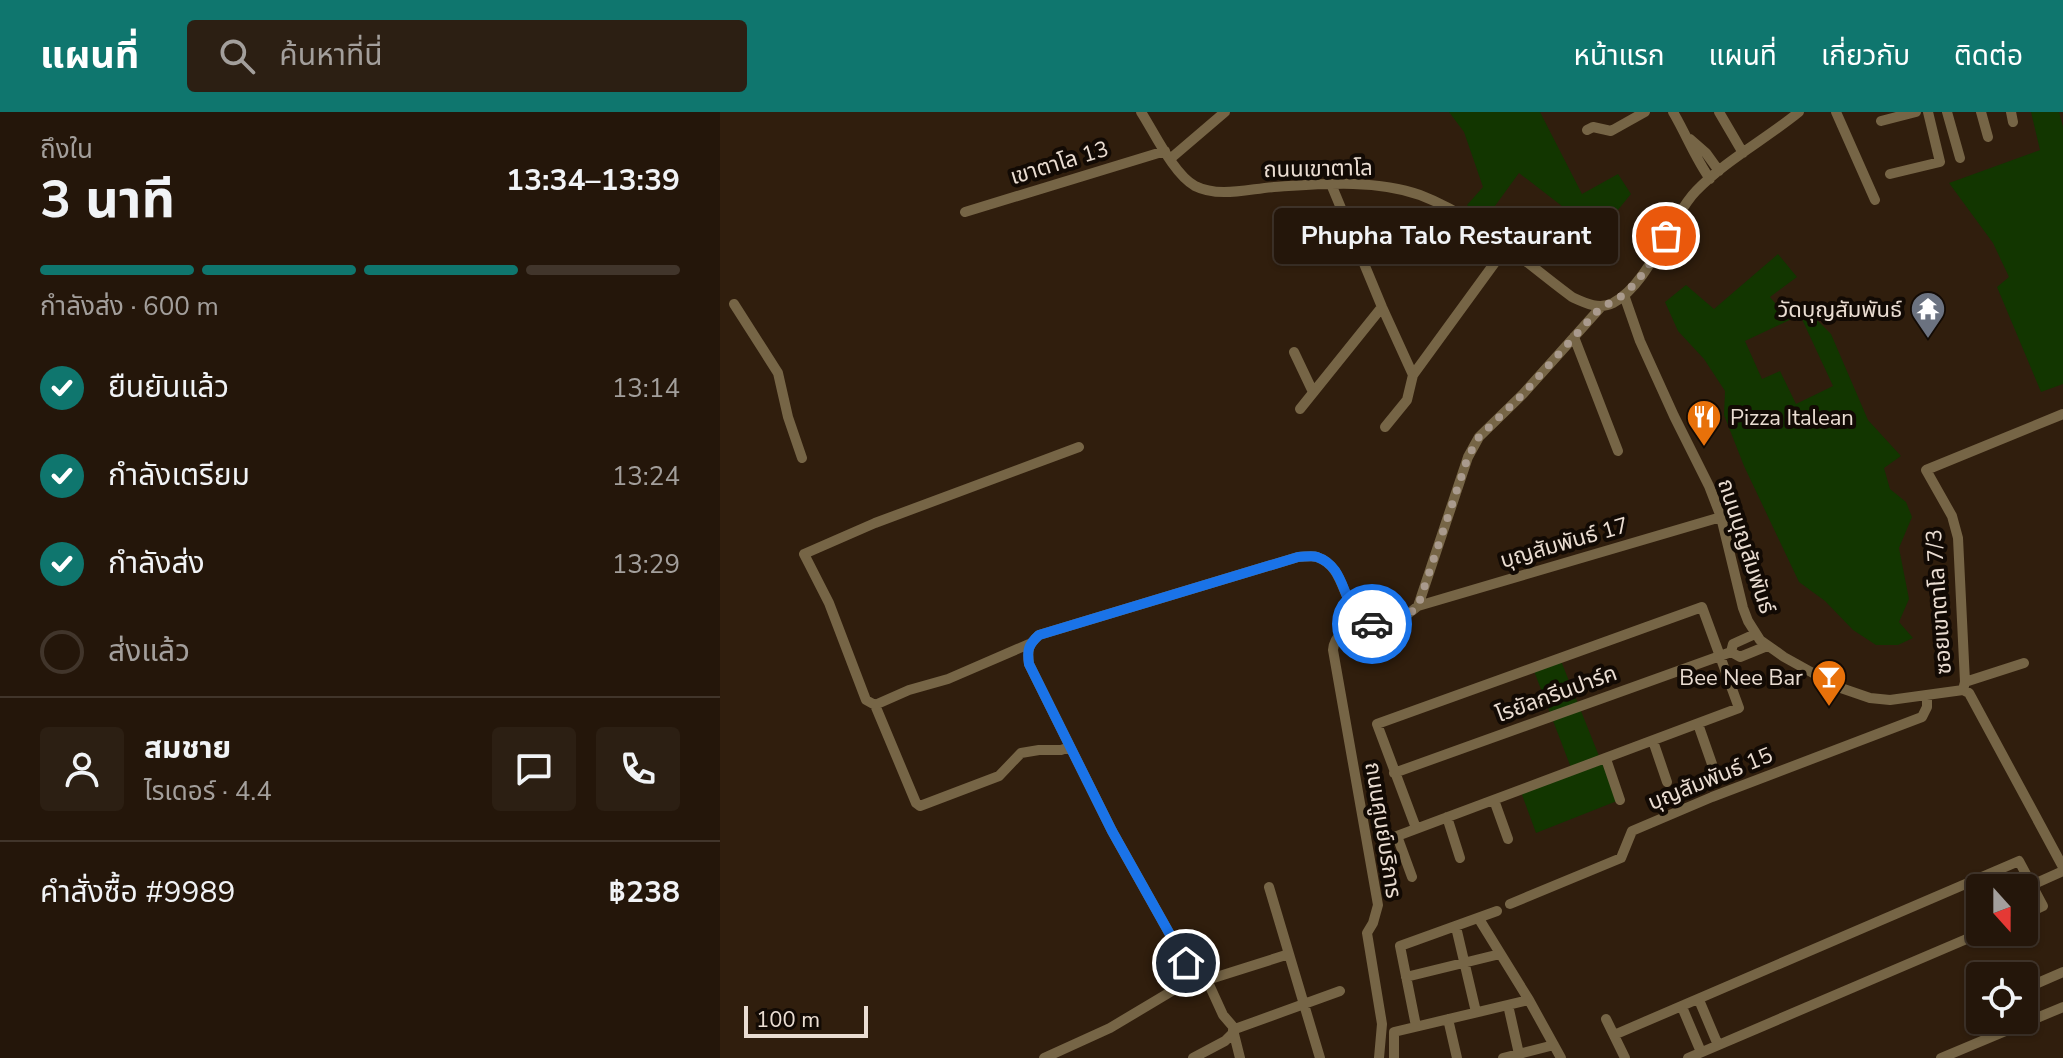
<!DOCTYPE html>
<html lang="th">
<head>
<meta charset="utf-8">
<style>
  body { margin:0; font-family:"Nunito Sans","Noto Sans Thai",sans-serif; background:#2c1f13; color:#f1f3f6; height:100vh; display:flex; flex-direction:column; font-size:30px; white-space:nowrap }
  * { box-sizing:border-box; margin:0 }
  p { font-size:26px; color:#a39f9c }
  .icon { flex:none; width:44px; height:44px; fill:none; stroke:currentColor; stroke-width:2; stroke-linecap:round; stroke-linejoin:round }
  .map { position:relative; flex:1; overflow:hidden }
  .side { display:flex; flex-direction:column; background:#24160a; width:720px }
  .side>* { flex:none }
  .needle { width:52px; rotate:159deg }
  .buttons { position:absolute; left:1246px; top:762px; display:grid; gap:16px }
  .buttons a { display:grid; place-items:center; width:72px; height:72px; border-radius:8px; background:#24160a; box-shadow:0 2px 6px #0004,0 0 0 2px #41352b; font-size:40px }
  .scale { position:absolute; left:24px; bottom:20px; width:124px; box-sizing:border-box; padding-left:8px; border:4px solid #eaddd2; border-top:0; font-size:22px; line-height:28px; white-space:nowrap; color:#eaddd2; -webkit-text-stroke:6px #120a04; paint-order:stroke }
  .pin { position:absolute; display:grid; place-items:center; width:68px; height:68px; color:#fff; margin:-34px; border:4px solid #fff; border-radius:50%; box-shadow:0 2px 8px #0007 }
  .courier { position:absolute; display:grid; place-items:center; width:80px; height:80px; margin:-40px; border:6px solid #1a73e8; border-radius:50%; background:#fff; color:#222; box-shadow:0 2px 10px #0007 }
  .bubble { position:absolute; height:56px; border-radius:8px; background:#24160a; box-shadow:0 2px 6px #0004,0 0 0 2px #41352b; font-size:26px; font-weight:700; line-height:56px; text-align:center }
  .head em { font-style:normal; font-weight:700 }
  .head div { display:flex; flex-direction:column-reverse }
  .head { display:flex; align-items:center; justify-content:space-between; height:136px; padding:0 40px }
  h1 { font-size:52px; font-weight:700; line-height:60px }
  .bar { display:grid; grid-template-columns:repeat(4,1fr); gap:12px 8px; align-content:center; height:96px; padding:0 40px }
  .bar i { height:10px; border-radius:6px; background:#41352b }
  .bar .on { background:#0f766e }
  .bar p { grid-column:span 4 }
  .line { display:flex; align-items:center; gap:20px; padding:0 40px; border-top:2px solid #41352b }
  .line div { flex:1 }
  .round { display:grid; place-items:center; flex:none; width:84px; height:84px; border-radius:8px; background:#2c1f13 }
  ol { padding:0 40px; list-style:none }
  li { display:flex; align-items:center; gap:24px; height:88px }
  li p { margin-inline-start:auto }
  li .icon { padding:8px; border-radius:50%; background:#0f766e; color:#fff; stroke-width:4 }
  li:last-child { color:#a39f9c }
  li i { width:44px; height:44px; border:4px solid #41352b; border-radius:50% }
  header { display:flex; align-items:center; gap:48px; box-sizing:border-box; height:112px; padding:0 40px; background:#0f766e; color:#fff }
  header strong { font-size:38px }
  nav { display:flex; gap:44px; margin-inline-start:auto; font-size:28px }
  .search { width:560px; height:72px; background:#2c1f13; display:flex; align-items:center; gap:20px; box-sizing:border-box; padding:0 28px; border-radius:8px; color:#a39f9c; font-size:30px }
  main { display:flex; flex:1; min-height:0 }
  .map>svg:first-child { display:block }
  .green { fill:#123600; fill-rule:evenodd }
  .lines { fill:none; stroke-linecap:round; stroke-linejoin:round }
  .minor { stroke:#766546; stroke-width:10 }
  .done { stroke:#a99a8d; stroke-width:8; stroke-dasharray:0 14.4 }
  .route { stroke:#1a73e8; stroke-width:10 }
  .labels { text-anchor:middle; stroke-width:8; stroke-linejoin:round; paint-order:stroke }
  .street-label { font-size:22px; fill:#eaddd2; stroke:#120a04 }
  .poi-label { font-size:22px; fill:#eaddd2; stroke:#120a04; text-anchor:end }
</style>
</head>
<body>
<header>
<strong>แผนที่</strong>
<div class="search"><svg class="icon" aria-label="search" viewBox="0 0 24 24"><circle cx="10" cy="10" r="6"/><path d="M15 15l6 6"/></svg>ค้นหาที่นี่</div>
<nav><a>หน้าแรก</a><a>แผนที่</a><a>เกี่ยวกับ</a><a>ติดต่อ</a></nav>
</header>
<main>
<section class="side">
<div class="head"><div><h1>3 นาที</h1><p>ถึงใน</p></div><em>13:34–13:39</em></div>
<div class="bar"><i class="on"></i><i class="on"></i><i class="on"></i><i></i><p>กำลังส่ง · 600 m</p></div>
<ol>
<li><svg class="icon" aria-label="check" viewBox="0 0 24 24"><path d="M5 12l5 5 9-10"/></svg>ยืนยันแล้ว<p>13:14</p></li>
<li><svg class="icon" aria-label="check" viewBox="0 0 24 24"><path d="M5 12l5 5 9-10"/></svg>กำลังเตรียม<p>13:24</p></li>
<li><svg class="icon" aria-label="check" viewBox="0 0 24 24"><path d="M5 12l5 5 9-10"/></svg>กำลังส่ง<p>13:29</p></li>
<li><i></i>ส่งแล้ว</li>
</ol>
<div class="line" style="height:144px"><a class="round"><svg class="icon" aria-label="person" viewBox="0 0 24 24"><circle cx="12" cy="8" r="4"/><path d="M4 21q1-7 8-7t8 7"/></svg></a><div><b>สมชาย</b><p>ไรเดอร์ · 4.4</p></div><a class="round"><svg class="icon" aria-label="chat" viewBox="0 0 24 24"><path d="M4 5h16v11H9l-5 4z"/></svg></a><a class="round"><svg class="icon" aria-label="phone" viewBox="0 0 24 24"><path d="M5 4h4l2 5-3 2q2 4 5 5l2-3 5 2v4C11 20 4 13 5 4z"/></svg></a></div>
<div class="line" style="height:104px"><div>คำสั่งซื้อ #9989</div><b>฿238</b></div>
</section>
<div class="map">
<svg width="1343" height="946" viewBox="0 0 1343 946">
  <rect width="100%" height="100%" fill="#301e0d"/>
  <path class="green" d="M729,0H820L862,82L898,62L911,82L897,99L869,115L799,61L764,109L747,93L763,75L744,20Z
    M1311,0H1339L1343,15V272L1321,280L1277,175L1289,165L1273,131L1229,71L1320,38Z
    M1058,142L1077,165L1050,185L1066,204L1086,197L1111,222L1148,308L1181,344L1164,356L1170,377L1186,390L1192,405L1179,436L1189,487L1179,510L1193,526L1178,533H1156L1133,518L1105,489L1079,470L1024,354L1004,303L1005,279L984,247L958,219L945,190L966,173L994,197ZM1080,203L1113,274L1076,292L1060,259L1042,267L1025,229Z
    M841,549L897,689L816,721L801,680L853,661L814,559Z"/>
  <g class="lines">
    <path class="minor" d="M421,0C434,20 454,63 475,74C499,86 528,77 554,75C601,72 655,67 700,83C758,105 803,149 852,185C865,191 879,198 893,191C921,176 939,135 955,109C961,99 968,87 976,79C1006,48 1046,27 1079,0
      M953,0C966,22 975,46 990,67
      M999,0L1023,41
      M1116,0L1155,88
      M1227,0L1240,46
      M1261,0L1268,25
      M1291,0L1293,10
      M1161,9L1196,0
      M867,18L873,15L891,19L925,0
      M970,27L986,41L999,59
      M450,47L505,0
      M1170,62L1220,50L1208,0
      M611,72L662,195L693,263L687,288L665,315
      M245,100L445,39
      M904,183L920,229L954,304L989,374L1001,405L1023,496L1028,509L1040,528L1064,545L1118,575L1150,586L1170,588L1243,578L1249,581L1343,755
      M14,192L58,261L68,305L82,346
      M854,225L898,339
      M574,240L593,280
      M693,263L787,134
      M580,297L662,195
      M698,494L748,345L759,325L803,282L881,195
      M642,508C629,515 614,522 613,538L658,793L653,811L647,821L662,912L659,946
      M309,532L228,567L189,578L155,593L146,588L109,491L84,442L155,411L359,335
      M1011,540L1020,545L1047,534
      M1245,570L1304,551
      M1243,578L1245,570L1238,426L1232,404L1206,358L1343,302
      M155,593L196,691L200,694L279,664L301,641L319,638H341L350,635
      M978,612L992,652
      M933,629L947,670
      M886,647L900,688
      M674,661L1011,540L1013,532L1035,522
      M774,688L788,727
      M727,705L740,746
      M677,724L692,765
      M661,730L1019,596L982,495L657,612L696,716
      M1312,773L1343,759
      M549,775L600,946
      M790,792L901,746L912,719L992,685L1202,605L1207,595V585
      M759,807L809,888L841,946
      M736,815L756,900
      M468,865L466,851L392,719L309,552C307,538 308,533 319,523L578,445C584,445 592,443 597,445C632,457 619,510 658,512C674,513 686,504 698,494L1001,405
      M468,865L482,866L487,868L503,903L515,917L620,879
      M686,865L780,842
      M487,868L569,842
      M1304,877L1343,860
      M979,888L998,933
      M788,893L799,942
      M962,895L981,940
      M728,907L737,946
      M886,907L905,946
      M696,914L680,834L777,799
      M513,918L520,946
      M894,923L1299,749L1323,794L1304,803
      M324,946L390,916L462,873L468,865
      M473,946L505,929L513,921
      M674,946V920L809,888
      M783,946L834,933
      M968,946L1263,820
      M1221,946L1343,895"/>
  </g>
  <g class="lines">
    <path class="done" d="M652,512C672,513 683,508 698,494L748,345L759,325L803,282L881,195C913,184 930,152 946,124"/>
    <path class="route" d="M466,851L392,719L309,552C307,538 308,533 319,523L578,445C584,445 592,443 597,445C630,456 619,500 652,512"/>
  </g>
  <defs>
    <symbol id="temple-pin" viewBox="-11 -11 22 30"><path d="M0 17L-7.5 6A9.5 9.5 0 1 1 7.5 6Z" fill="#6b7280" stroke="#120a04"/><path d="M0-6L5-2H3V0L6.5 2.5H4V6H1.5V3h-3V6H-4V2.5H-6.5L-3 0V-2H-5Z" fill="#fff"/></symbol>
    <symbol id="restaurant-pin" viewBox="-11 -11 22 30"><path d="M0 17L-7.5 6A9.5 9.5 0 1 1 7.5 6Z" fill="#e8710a" stroke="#120a04"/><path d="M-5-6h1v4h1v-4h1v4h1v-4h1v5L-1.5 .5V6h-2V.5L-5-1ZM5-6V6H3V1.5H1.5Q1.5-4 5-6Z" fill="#fff"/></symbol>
    <symbol id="bar-pin" viewBox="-11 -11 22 30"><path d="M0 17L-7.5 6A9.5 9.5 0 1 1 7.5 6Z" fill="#e8710a" stroke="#120a04"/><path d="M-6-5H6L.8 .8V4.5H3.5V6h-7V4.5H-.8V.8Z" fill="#fff"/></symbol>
  </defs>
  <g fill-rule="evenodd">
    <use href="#temple-pin" x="1188" y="177" width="40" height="54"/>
    <use href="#restaurant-pin" x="964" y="285" width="40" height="54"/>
    <use href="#bar-pin" x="1089" y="545" width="40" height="54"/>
  </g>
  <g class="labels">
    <g class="street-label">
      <text transform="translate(339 50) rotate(-17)" y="8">เขาตาโล 13</text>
      <text transform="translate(598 56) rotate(-1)" y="8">ถนนเขาตาโล</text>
      <text transform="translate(844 430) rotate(-16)" y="8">บุญสัมพันธ์ 17</text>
      <text transform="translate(1027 434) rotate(72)" y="8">ถนนบุญสัมพันธ์</text>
      <text transform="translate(1218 490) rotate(-94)" y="8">ซอยเขาตาโล 7/3</text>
      <text transform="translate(836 581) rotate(-20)" y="8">โรยัลกรีนปาร์ค</text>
      <text transform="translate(990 666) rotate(-22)" y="8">บุญสัมพันธ์ 15</text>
      <text transform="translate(664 718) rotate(81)" y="8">ถนนศูนย์บริการ</text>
    </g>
    <g class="poi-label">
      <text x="1182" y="205">วัดบุญสัมพันธ์</text>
      <text x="1010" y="313" text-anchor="start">Pizza Italean</text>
      <text x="1083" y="573">Bee Nee Bar</text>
    </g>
  </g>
</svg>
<div class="buttons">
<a><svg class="needle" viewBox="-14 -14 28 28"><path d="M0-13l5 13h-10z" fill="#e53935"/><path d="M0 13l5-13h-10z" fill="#a39f9c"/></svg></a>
<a><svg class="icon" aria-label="locate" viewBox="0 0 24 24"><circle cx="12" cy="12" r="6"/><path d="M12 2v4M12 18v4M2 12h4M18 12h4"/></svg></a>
</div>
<div class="scale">100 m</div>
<div class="pin" style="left:946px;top:124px;background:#ea580c"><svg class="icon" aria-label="bag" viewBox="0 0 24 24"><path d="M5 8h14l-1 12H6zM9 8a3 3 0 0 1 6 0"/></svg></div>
<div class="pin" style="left:466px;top:851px;background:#1f2937"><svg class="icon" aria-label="home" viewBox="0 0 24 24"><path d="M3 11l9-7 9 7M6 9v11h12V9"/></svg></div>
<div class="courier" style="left:652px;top:512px"><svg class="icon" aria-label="car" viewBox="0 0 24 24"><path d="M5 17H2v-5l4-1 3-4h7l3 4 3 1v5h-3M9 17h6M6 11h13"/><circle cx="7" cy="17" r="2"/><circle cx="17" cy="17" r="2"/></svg></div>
<div class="bubble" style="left:554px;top:96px;width:344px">Phupha Talo Restaurant</div>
</div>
</main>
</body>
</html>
